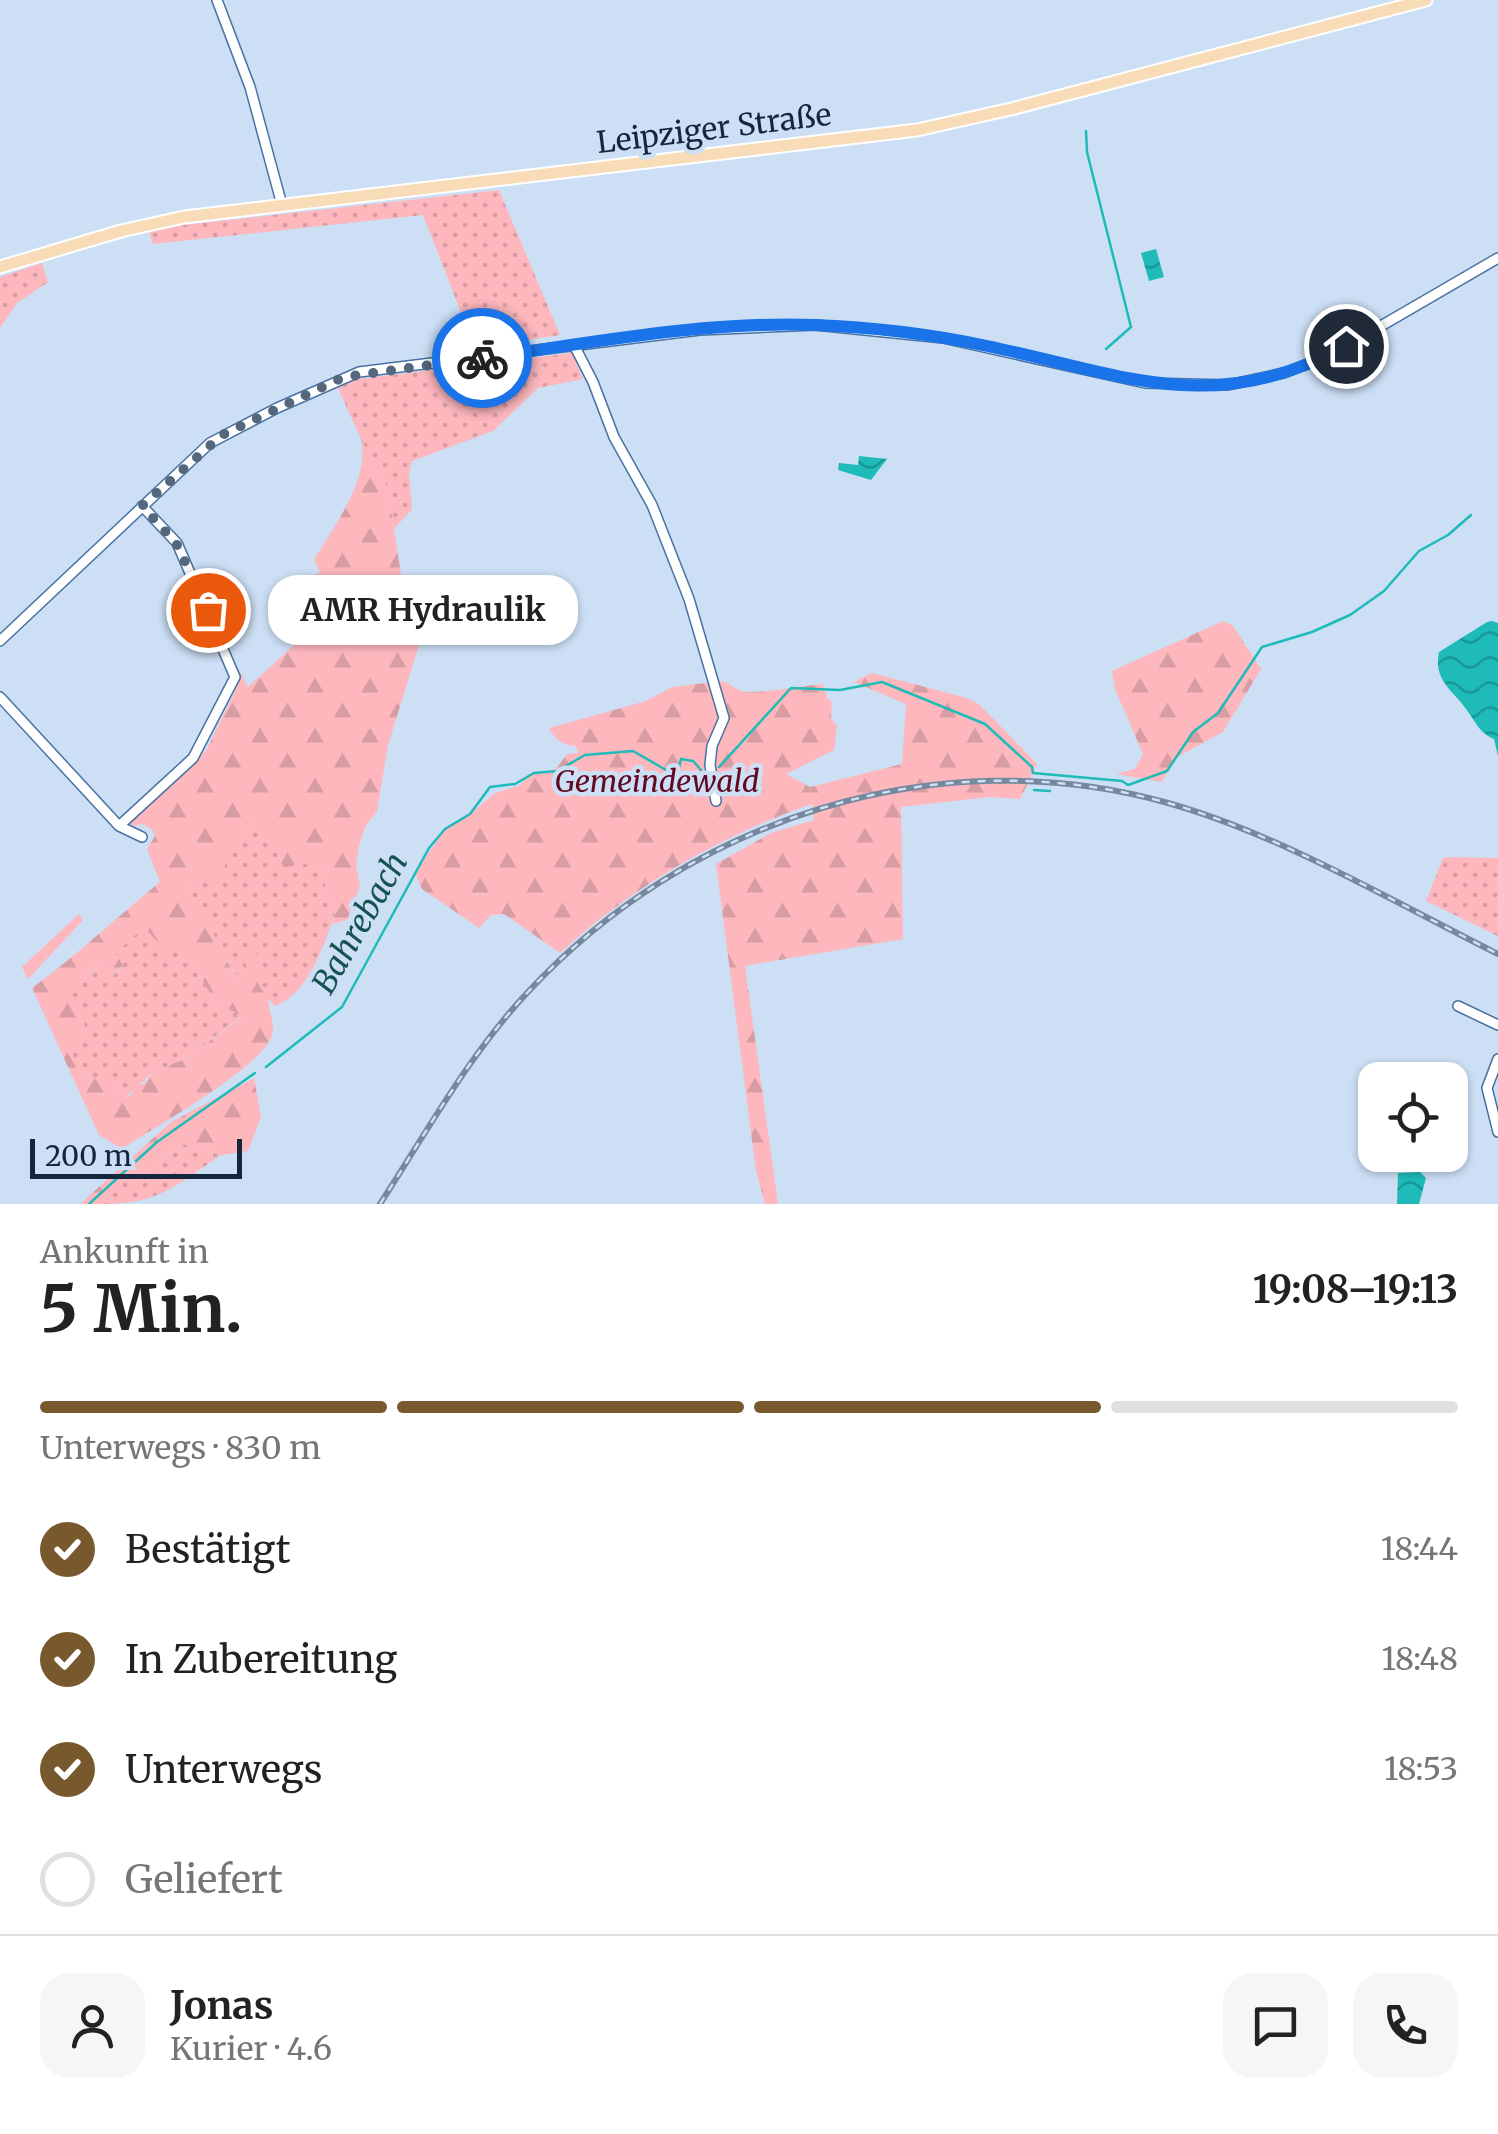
<!DOCTYPE html>
<html lang="de">
<head>
<meta charset="utf-8">
<style>
  body { margin:0; font-family:Merriweather,serif; background:#f6f6f6; color:#222; height:100vh; display:flex; flex-direction:column; font-size:38px; white-space:nowrap }
  * { box-sizing:border-box; margin:0 }
  p { font-size:32px; color:#767676 }
  .icon { flex:none; width:55px; height:55px; fill:none; stroke:currentColor; stroke-width:2; stroke-linecap:round; stroke-linejoin:round }
  .map { position:relative; height:1204px; overflow:hidden }
  .side { display:flex; flex-direction:column; background:#fff; flex:1 }
  .side>* { flex:none }
  .tools { position:absolute; left:1358px; top:1062px; display:grid; gap:20px }
  .tools a { display:grid; place-items:center; width:110px; height:110px; border-radius:20px; background:#fff; box-shadow:0 2px 8px #0004; font-size:50px }
  .scale { position:absolute; left:30px; bottom:25px; width:212px; box-sizing:border-box; padding-left:10px; border:5px solid #14263b; border-top:0; font-size:28px; line-height:35px; white-space:nowrap; color:#14263b; -webkit-text-stroke:8px #ccdff5; paint-order:stroke }
  .pin { position:absolute; display:grid; place-items:center; width:85px; height:85px; color:#fff; margin:-42px; border:5px solid #fff; border-radius:50%; box-shadow:0 2px 10px #0007 }
  .courier { position:absolute; display:grid; place-items:center; width:100px; height:100px; margin:-50px; border:8px solid #1a73e8; border-radius:50%; background:#fff; color:#222; box-shadow:0 2px 12px #0007 }
  .bubble { position:absolute; height:70px; border-radius:30px; background:#fff; box-shadow:0 2px 8px #0004; font-size:32px; font-weight:700; line-height:70px; text-align:center }
  .summary em { font-style:normal; font-weight:700 }
  .summary div { display:flex; flex-direction:column-reverse }
  .summary { display:flex; align-items:center; justify-content:space-between; height:170px; padding:0 40px }
  h1 { font-size:65px; font-weight:700; line-height:75px }
  .bar { display:grid; grid-template-columns:repeat(4,1fr); gap:15px 10px; align-content:center; height:120px; padding:0 40px }
  .bar i { height:12px; border-radius:8px; background:#e0e0e0 }
  .bar .on { background:#78592e }
  .bar p { grid-column:span 4 }
  .line { display:flex; align-items:center; gap:25px; padding:0 40px; border-top:2px solid #e0e0e0 }
  .line div { flex:1 }
  .round { display:grid; place-items:center; flex:none; width:105px; height:105px; border-radius:30px; background:#f6f6f6 }
  ol { padding:0 40px; list-style:none }
  li { display:flex; align-items:center; gap:30px; height:110px }
  li p { margin-inline-start:auto }
  li .icon { padding:10px; border-radius:50%; background:#78592e; color:#fff; stroke-width:4 }
  li:last-child { color:#767676 }
  li i { width:55px; height:55px; border:5px solid #e0e0e0; border-radius:50% }
  .map>svg:first-child { display:block }
  .grass { fill:url(#grass-dots) }
  .forest { fill:url(#forest-firs); fill-rule:evenodd }
  .water { fill:url(#water-waves) }
  .lines { fill:none; stroke-linecap:round; stroke-linejoin:round }
  .stream { stroke:#1ebbb9; stroke-width:2.5 }
  .minor-casing { stroke:#4872a3; stroke-width:12 }
  .major-casing { stroke:#fff; stroke-width:15 }
  .minor { stroke:#fff; stroke-width:9 }
  .major { stroke:#f8dcb8; stroke-width:11 }
  .rail-casing { stroke:#75889d; stroke-width:6 }
  .rail { stroke:#ccdff5; stroke-width:2.5; stroke-dasharray:8; stroke-linecap:butt }
  .done { stroke:#54677c; stroke-width:10; stroke-dasharray:0 18 }
  .route { stroke:#1a73e8; stroke-width:12 }
  .labels { text-anchor:middle; stroke-width:9; stroke-linejoin:round; paint-order:stroke }
  .street-label { font-size:30px; fill:#14263b; stroke:#ccdff5 }
  .park-label { font-size:30px; font-style:italic; fill:#610921; stroke:#ccdff5 }
  .water-label { font-size:32px; font-style:italic; fill:#165251; stroke:#ccdff5 }
</style>
</head>
<body>
<div class="map">
<svg width="1498" height="1204" viewBox="0 0 1498 1204">
  <defs>
    <pattern id="grass-dots" width="8" height="8" patternUnits="userSpaceOnUse" patternTransform="scale(2.5)"><rect width="8" height="8" fill="#fdb7bd"/><path d="M2 2h.1M6 6h.1" fill="none" stroke="#d89da3" stroke-width="1.8" stroke-linecap="round"/></pattern>
    <pattern id="forest-firs" width="22" height="20" patternUnits="userSpaceOnUse" patternTransform="scale(2.5)"><rect width="22" height="20" fill="#fdb7bd"/><path d="M5 1l3.5 6h-7zM16 11l3.5 6h-7z" fill="#d89da3"/></pattern>
    <pattern id="water-waves" width="16" height="10" patternUnits="userSpaceOnUse" patternTransform="scale(2.5)"><rect width="16" height="10" fill="#1ebbb9"/><path d="M0 5q4-4 8 0t8 0" fill="none" stroke="#199898"/></pattern>
  </defs>
  <rect width="100%" height="100%" fill="#ccdff5"/>
  <path class="grass" d="M499,190L560,335L475,348L423,215L153,244L149,231L174,226Z
    M42,263L48,282L17,303L0,328V277Z
    M572,353L583,379L538,388L493,431L412,461L409,474L412,509L394,529L388,489L360,437L337,386L358,379Z
    M254,822C278,839 292,860 322,868L327,893L335,914C322,948 310,992 275,1006L257,986L247,968L239,978C216,952 209,916 185,891L200,871Z
    M1452,857L1498,858V936L1426,901L1443,858Z
    M144,926L179,940L216,1003L243,1015L185,1059L155,1071L124,1098L114,1084L86,1085L67,1043L86,1029L69,992L100,963L112,976L123,967L115,953Z
    M184,1144L221,1155C177,1184 160,1204 104,1204L110,1199L114,1181L155,1179L157,1166Z"/>
  <path class="forest" d="M360,437L388,489L403,588L419,645L388,745L377,812L366,825L359,846L356,865L360,886L347,920L332,924L335,914L327,893L322,868L307,864L285,867L277,860L283,848L254,822L223,851L228,872L217,880L200,872L185,891C208,907 218,954 238,978L247,968L243,957L245,950L251,947L259,958C256,977 254,984 269,997C267,1011 276,1021 272,1035C263,1067 153,1128 122,1149L99,1135L32,988C77,955 117,917 160,882L147,849L155,836L152,829L142,824L133,826L130,822L207,749L239,683V670L248,687L313,628L294,585L320,572L314,560C333,527 373,476 360,437ZM144,927L164,949L179,941L216,1003L243,1016L185,1059L155,1071L144,1084L134,1085L132,1094L124,1098L114,1084L113,1076H101L85,1084L68,1043L86,1029L70,992L99,963L112,976L123,966L116,953Z
    M1223,621L1233,626L1261,669L1223,732L1174,759L1162,782L1116,774L1135,769L1143,754L1115,689L1112,671Z
    M872,673L967,698L980,705L1037,764L1020,799L990,797L901,807L903,939L745,966L778,1204H765L756,1171L716,864L771,833L814,820L812,804C717,837 634,886 560,953L504,914L491,915L479,928L422,889L415,873L445,829L470,814L495,793L518,786L533,774L556,769L567,754L578,753L576,746C564,746 554,739 549,728L646,701L672,687L721,681C731,683 734,689 742,691C756,695 805,685 823,684L827,698L832,702L831,718L837,726L834,750L786,774L810,787L902,764L906,704L854,682Z
    M79,914L83,920L28,979L22,967Z
    M254,1078L261,1117L248,1151L221,1155L184,1144L157,1166L155,1179L114,1181L110,1199L104,1204H80L171,1122Z"/>
  <path class="water" d="M1156,249L1164,277L1149,281L1141,253Z
    M859,456L887,459L871,480L838,470L839,463L858,465Z
    M1492,621L1498,623V756L1494,739C1479,733 1476,722 1466,709C1453,690 1433,681 1439,652L1487,622Z
    M1420,1172L1426,1178L1419,1204H1397L1398,1173Z"/>
  <g class="lines">
    <path class="stream" d="M1086,131L1087,152L1131,327L1106,349
      M719,767L791,688L840,690L882,682L985,724L1032,767L1033,773L1122,781L1128,785L1167,771L1193,732L1218,713L1262,647L1312,632L1350,615L1384,591L1419,551L1448,535L1471,515
      M1034,790L1050,791
      M266,1067L342,1007L429,848L445,829L470,814L490,787L515,784L534,773L557,771L585,755L633,751L666,770L679,767L681,759L693,761L701,770
      M89,1204L157,1142L255,1073"/>
    <defs>
      <path id="minor" d="M217,0L250,87L282,205
        M574,345L593,382L614,437L652,505L689,599L724,718L712,746L710,765L716,801
        M0,641L210,443L277,408L359,372L700,330L815,325L943,338L1145,383L1228,385L1284,373L1331,355L1498,258
        M0,697L119,826L142,837
        M119,826L193,758L235,677L177,543L142,506
        M1458,1006L1498,1025
        M1498,1059L1487,1088L1498,1132"/>
      <path id="major" d="M0,267L121,231L184,217L917,130L1011,109L1426,0"/>
    </defs>
    <use href="#minor" class="minor-casing"/>
    <use href="#major" class="major-casing"/>
    <use href="#minor" class="minor"/>
    <use href="#major" class="major"/>
    <defs>
      <path id="rail" d="M380,1204C426,1133 469,1055 527,993C688,819 936,738 1168,803C1279,834 1394,902 1498,954"/>
    </defs>
    <use href="#rail" class="rail-casing"/>
    <use href="#rail" class="rail"/>
  </g>
  <g class="lines">
    <path class="done" d="M208,610L176,543L142,506L222,435L344,377L482,358"/>
    <path class="route" d="M482,358C591,343 703,321 814,325C872,327 930,334 987,346C1123,374 1211,419 1346,346"/>
  </g>
  <g class="labels">
    <g class="street-label">
      <text transform="translate(714 129) rotate(-7)" y="10">Leipziger Straße</text>
    </g>
    <g class="park-label">
      <text x="657" y="792">Gemeindewald</text>
    </g>
    <g class="water-label">
      <text transform="translate(360 923) rotate(-60)" y="11">Bahrebach</text>
    </g>
  </g>
</svg>
<div class="tools">
<a><svg class="icon" aria-label="locate" viewBox="0 0 24 24"><circle cx="12" cy="12" r="6"/><path d="M12 2v4M12 18v4M2 12h4M18 12h4"/></svg></a>
</div>
<div class="scale">200 m</div>
<div class="pin" style="left:208px;top:610px;background:#ea580c"><svg class="icon" aria-label="bag" viewBox="0 0 24 24"><path d="M5 8h14l-1 12H6zM9 8a3 3 0 0 1 6 0"/></svg></div>
<div class="pin" style="left:1346px;top:346px;background:#1f2937"><svg class="icon" aria-label="home" viewBox="0 0 24 24"><path d="M3 11l9-7 9 7M6 9v11h12V9"/></svg></div>
<div class="courier" style="left:482px;top:358px"><svg class="icon" aria-label="bike" viewBox="0 0 24 24"><circle cx="6" cy="16" r="4"/><circle cx="18" cy="16" r="4"/><path d="M6 16l4-8h5l3 8M10 8l3 8H6M13 5h3"/></svg></div>
<div class="bubble" style="left:268px;top:575px;width:310px">AMR Hydraulik</div>
</div>
<section class="side">
<div class="summary"><div><h1>5 Min.</h1><p>Ankunft in</p></div><em>19:08–19:13</em></div>
<div class="bar"><i class="on"></i><i class="on"></i><i class="on"></i><i></i><p>Unterwegs · 830 m</p></div>
<ol>
<li><svg class="icon" aria-label="check" viewBox="0 0 24 24"><path d="M5 12l5 5 9-10"/></svg>Bestätigt<p>18:44</p></li>
<li><svg class="icon" aria-label="check" viewBox="0 0 24 24"><path d="M5 12l5 5 9-10"/></svg>In Zubereitung<p>18:48</p></li>
<li><svg class="icon" aria-label="check" viewBox="0 0 24 24"><path d="M5 12l5 5 9-10"/></svg>Unterwegs<p>18:53</p></li>
<li><i></i>Geliefert</li>
</ol>
<div class="line" style="height:180px"><a class="round"><svg class="icon" aria-label="person" viewBox="0 0 24 24"><circle cx="12" cy="8" r="4"/><path d="M4 21q1-7 8-7t8 7"/></svg></a><div><b>Jonas</b><p>Kurier · 4.6</p></div><a class="round"><svg class="icon" aria-label="chat" viewBox="0 0 24 24"><path d="M4 5h16v11H9l-5 4z"/></svg></a><a class="round"><svg class="icon" aria-label="phone" viewBox="0 0 24 24"><path d="M5 4h4l2 5-3 2q2 4 5 5l2-3 5 2v4C11 20 4 13 5 4z"/></svg></a></div>
</section>
</body>
</html>
